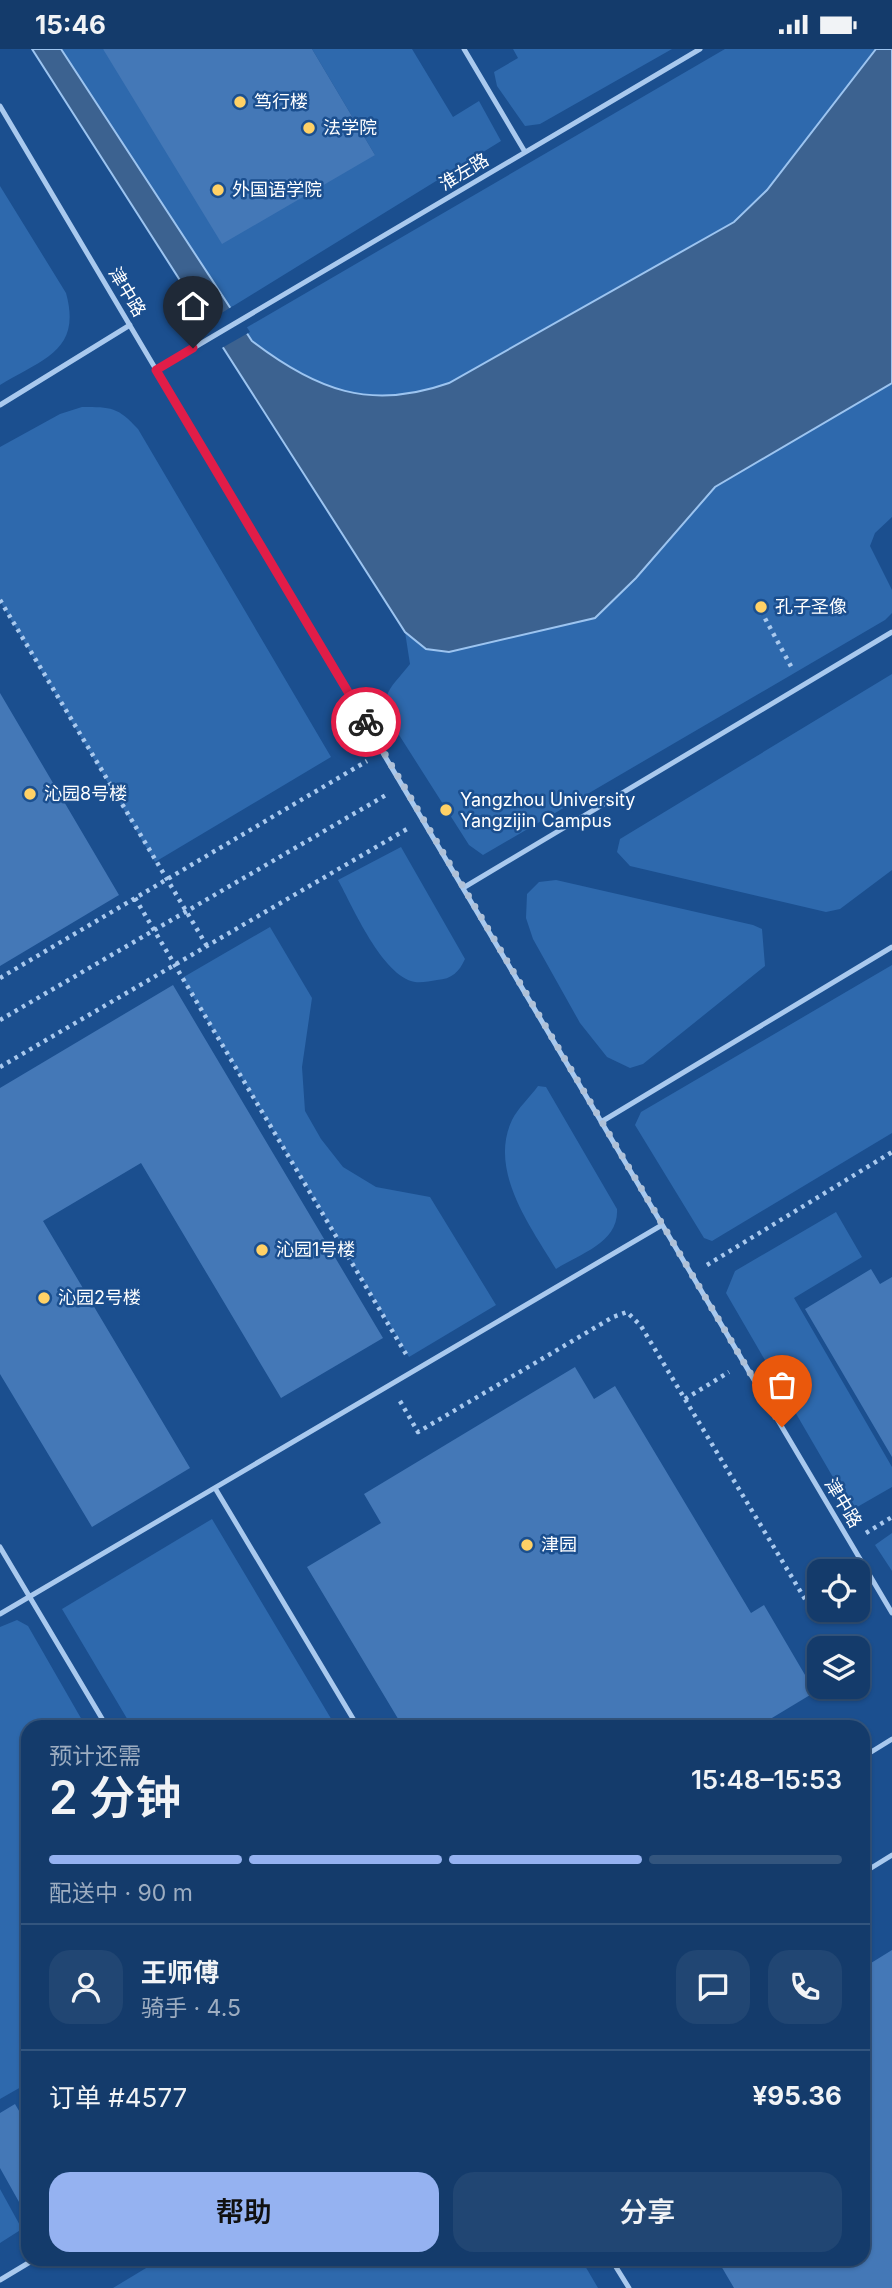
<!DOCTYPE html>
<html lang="zh">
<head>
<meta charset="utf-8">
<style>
  body { margin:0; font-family:Inter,"Noto Sans SC",sans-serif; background:#214673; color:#f1f3f6; height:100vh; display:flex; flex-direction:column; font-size:26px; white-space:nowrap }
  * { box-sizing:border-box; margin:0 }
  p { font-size:23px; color:#9dadc1 }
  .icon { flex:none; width:38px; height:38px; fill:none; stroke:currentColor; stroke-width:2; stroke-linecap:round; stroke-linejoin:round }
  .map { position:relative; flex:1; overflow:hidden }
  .side { position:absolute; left:21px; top:1671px; width:849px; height:546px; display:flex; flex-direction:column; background:#143b6b; border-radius:21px; box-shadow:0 2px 5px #0004,0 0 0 2px #33557e }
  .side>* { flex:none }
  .buttons { position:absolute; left:807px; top:1510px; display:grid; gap:14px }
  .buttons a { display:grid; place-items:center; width:63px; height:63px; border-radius:14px; background:#143b6b; box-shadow:0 2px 5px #0004,0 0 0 2px #33557e; font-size:35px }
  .pin { position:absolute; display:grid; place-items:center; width:60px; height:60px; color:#fff; margin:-72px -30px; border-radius:50% 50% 50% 0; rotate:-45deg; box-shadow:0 0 7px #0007 }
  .pin .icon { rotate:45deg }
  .courier { position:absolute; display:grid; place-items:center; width:70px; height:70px; margin:-35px; border:5px solid #e11d48; border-radius:50%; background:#fff; color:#222; box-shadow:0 2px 9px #0007 }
  .head em { font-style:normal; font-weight:600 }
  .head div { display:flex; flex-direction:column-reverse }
  .head { display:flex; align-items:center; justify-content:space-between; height:119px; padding:0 28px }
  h1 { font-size:46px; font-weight:600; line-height:52px }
  .bar { display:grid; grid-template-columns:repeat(4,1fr); gap:10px 7px; align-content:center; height:84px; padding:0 28px }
  .bar i { height:9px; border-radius:5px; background:#33557e }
  .bar .current { background:#95b2f1 }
  .bar p { grid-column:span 4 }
  .line { display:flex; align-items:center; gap:18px; padding:0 28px; border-top:2px solid #33557e }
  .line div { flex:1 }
  .round { display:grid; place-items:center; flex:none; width:74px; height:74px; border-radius:21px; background:#214673 }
  .primary-button { display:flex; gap:14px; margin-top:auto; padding:14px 28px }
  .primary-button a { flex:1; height:80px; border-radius:21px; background:#95b2f1; color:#111; font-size:28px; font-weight:600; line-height:80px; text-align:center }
  .primary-button a+a { background:#214673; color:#f1f3f6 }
  .status { display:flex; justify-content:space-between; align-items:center; height:49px; padding:0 35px; background:#143b6b; direction:ltr }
  .status svg { height:19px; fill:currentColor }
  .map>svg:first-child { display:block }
  .green { fill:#2e69ad }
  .water { fill:#3c6290; stroke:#9cc4f0; stroke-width:2 }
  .pier { fill:#1b4f8f }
  .building { fill:#4478b7 }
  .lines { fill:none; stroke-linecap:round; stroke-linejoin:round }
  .path { stroke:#a9c9ee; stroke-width:4.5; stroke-dasharray:3.5 5; stroke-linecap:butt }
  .service { stroke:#a9c9ee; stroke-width:5 }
  .done { stroke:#afc1d8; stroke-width:7; stroke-dasharray:0 12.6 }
  .route { stroke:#e11d48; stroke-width:9 }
  .poi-dot { fill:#ffd166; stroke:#1b4f8f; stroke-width:2.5 }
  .labels { text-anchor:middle; stroke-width:5; stroke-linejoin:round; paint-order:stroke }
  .poi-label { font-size:18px; fill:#fff; stroke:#1b4f8f; text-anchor:start }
  .street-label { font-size:18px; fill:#fff; stroke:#1b4f8f }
</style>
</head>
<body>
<div class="status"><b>15:46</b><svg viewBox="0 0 49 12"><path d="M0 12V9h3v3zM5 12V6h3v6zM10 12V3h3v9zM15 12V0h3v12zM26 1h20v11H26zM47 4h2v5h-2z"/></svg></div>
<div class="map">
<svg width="892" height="2239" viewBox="0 0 892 2239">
  <rect width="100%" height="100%" fill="#1b4f8f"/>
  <path class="green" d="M61,0H103L375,106L312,0H412L453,68L479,52L501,92L230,259Z
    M513,0H672L540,75L525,77L497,37L494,23L518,9Z
    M725,0H876L767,141L734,173L449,334C427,341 403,348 380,348C333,348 271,321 244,280Z
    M0,137L66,244C82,302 43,310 0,336Z
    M892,334V468L875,484L870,497L892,541V564L885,571L483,806L469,796L394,678C378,644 389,642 410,615L405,583L426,599L449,603L595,569L636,529L715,438Z
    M82,358C111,358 118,358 138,380L331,708L155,813L0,552V398L60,365Z
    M892,625V821L840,860L826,863L630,817L617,803L620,790Z
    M401,798L465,910C459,923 452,930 437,931C430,932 422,934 415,933C382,927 353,858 338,831Z
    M556,831L753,876L762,880L765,917L643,1015L630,1019L607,1008L580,974L533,890L526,869L527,845L539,833Z
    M270,878L312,949L302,1018L305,1062L321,1090L343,1118L376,1138L430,1148L496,1256L409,1308L182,929Z
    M892,916V1084L712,1192L704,1189L635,1076L641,1063Z
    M538,1037L546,1038L617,1160C619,1193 582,1204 556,1220C531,1178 488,1122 512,1071C518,1059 530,1048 538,1037Z
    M836,1163L862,1208L794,1249L892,1418V1438L852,1461L726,1244L735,1222Z
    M212,1470L336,1678H132L62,1560Z
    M892,1484V1522L875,1496Z
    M17,1571L28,1577L86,1678H28V2034L0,2050V1578Z
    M0,2140L22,2180L0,2194Z
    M161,2210H581L598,2239H113Z"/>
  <path class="water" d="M32,0H61L252,292C316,341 370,362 449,334L734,173L767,141L876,0H892V334L715,438L636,529L595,569L449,603L426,600L405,583Z"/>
  <path class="pier" d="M233,257L250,283L220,300L205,274Z"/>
  <path class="building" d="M103,0H312L375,106L222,195Z
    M0,644L119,846L0,917Z
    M173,936L383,1289L281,1349L141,1114L43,1172L190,1419L92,1478L0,1325V1039Z
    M871,1220L880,1235L892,1228V1408L805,1260Z
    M575,1318L594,1350L615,1337L751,1564L764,1556L815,1643L757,1678H403L307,1518L381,1474L364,1445Z
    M892,1901V2239H734L717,2210H863V1919Z
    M15,2055L28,2077V2169L0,2119V2064Z"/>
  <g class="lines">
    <path class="path" d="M0,551L207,897
      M761,562L793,621
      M135,849L406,1305
      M0,929L367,712
      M0,971L386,746
      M0,1018L407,780
      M707,1216L892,1103
      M685,1350L729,1323
      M400,1352L418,1383L613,1268L627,1263L641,1277L811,1560L819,1556
      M866,1484L892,1468"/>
    <path class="service" d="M464,0L525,103
      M0,57L892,1564
      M156,321L700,0
      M0,356L130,276
      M463,839L892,583
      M601,1073L892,898
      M215,1439L358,1678
      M0,1498L107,1678
      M0,1565L662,1176
      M863,1708L892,1690
      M863,1824L892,1806
      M611,2210L629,2239
      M0,2231L35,2210"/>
  </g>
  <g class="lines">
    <path class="done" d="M366,673L782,1378"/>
    <path class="route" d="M193,299L156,321L366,673"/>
  </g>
  <g class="poi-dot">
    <circle cx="240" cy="53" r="7"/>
    <circle cx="309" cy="79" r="7"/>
    <circle cx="218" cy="141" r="7"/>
    <circle cx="761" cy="558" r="7"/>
    <circle cx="30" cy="745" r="7"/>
    <circle cx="446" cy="761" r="7"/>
    <circle cx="262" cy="1201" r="7"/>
    <circle cx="44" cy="1249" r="7"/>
    <circle cx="527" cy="1496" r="7"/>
  </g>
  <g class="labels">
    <g class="poi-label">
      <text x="254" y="59">笃行楼</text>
      <text x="323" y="85">法学院</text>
      <text x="232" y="147">外国语学院</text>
      <text x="775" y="564">孔子圣像</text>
      <text x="44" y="751">沁园8号楼</text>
      <text x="460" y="757">Yangzhou University<tspan x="460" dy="21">Yangzijin Campus</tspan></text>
      <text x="276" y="1207">沁园1号楼</text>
      <text x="58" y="1255">沁园2号楼</text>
      <text x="541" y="1502">津园</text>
    </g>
    <g class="street-label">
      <text transform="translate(464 123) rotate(-31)" y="6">淮左路</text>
      <text transform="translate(127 243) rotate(59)" y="6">津中路</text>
      <text transform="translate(843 1454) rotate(59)" y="6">津中路</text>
    </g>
  </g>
</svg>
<div class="buttons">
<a><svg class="icon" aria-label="locate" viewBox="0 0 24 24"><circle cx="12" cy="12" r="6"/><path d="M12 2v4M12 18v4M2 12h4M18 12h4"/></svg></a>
<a><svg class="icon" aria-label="layers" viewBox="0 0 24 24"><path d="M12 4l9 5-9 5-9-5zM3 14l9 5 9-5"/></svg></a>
</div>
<div class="pin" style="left:782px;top:1378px;background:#ea580c"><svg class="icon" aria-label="bag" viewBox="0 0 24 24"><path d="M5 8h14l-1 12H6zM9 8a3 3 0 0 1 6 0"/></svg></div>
<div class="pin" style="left:193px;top:299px;background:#1f2937"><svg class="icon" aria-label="home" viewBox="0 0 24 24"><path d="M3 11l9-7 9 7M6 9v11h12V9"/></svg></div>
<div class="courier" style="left:366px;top:673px"><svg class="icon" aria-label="bike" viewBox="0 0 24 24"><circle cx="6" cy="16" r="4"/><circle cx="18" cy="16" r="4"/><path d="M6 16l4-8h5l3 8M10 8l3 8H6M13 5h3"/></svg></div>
<section class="side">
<div class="head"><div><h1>2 分钟</h1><p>预计还需</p></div><em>15:48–15:53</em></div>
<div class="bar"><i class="current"></i><i class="current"></i><i class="current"></i><i></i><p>配送中 · 90 m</p></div>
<div class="line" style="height:126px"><a class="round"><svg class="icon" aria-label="person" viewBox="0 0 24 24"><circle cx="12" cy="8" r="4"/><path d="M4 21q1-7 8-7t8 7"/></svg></a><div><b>王师傅</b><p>骑手 · 4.5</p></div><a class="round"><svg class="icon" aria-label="chat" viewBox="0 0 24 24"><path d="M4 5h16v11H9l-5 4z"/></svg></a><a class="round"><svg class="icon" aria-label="phone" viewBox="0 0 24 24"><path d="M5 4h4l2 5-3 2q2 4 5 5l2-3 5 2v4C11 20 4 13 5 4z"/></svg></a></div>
<div class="line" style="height:91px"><div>订单 #4577</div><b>¥95.36</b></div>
<div class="primary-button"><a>帮助</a><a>分享</a></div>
</section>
</div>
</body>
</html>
